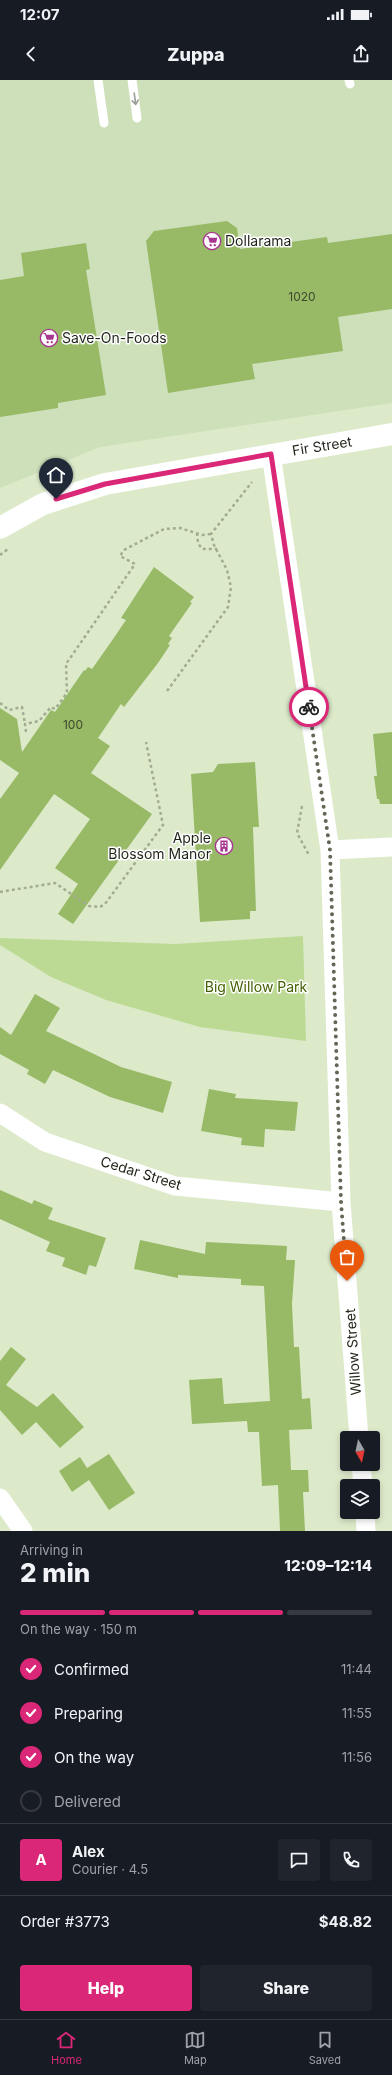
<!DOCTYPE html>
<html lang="en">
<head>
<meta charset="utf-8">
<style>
  body { margin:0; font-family:Inter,sans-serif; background:#20242c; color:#f1f3f6; height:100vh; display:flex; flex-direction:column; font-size:15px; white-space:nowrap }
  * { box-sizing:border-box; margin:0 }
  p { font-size:13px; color:#9ea1a6 }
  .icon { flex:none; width:22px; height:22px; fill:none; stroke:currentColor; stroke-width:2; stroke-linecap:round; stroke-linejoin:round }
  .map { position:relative; height:1451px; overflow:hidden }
  .drawer { display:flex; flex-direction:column; background:#171b24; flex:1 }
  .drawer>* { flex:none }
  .needle { width:26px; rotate:171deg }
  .tools { position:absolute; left:340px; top:1351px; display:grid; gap:8px }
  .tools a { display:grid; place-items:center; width:40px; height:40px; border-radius:4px; background:#171b24; box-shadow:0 2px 6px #0003; font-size:20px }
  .pin { position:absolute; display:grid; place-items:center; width:34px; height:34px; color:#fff; margin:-41px -17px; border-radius:50% 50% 50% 0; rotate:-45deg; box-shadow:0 0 4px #0007 }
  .pin .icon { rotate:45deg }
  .courier { position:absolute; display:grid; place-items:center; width:40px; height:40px; margin:-20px; border:3px solid #db2777; border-radius:50%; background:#fff; color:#222; box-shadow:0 1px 5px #0007 }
  .headline em { font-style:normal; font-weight:800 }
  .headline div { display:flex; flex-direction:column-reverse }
  .headline { display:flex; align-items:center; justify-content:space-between; height:68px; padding:0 20px }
  h1 { font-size:26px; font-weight:800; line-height:30px }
  .bar { display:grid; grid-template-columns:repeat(4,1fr); gap:6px 4px; align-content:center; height:48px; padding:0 20px }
  .bar i { height:5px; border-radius:3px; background:#363941 }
  .bar .current { background:#db2777 }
  .bar p { grid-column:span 4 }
  .line { display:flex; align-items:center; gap:10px; padding:0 20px; border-top:1px solid #363941 }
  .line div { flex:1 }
  .round { display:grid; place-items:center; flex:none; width:42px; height:42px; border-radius:4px; background:#20242c }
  ol { padding:0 20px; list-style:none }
  li { display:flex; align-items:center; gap:12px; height:44px }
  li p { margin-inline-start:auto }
  li .icon { padding:4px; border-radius:50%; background:#db2777; color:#fff; stroke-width:4 }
  li:last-child { color:#9ea1a6 }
  li i { width:22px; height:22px; border:2px solid #363941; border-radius:50% }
  .cta { display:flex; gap:8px; margin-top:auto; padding:8px 20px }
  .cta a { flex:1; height:46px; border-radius:4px; background:#db2777; color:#fff; font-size:16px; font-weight:800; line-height:46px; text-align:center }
  .cta a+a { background:#20242c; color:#f1f3f6 }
  .status { display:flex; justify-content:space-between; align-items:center; height:28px; padding:0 20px; background:#171b24; direction:ltr }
  .status svg { height:11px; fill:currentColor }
  header { display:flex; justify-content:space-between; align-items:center; height:52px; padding:0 20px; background:#171b24; font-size:18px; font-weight:800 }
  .dock { display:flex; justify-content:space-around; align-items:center; height:56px; border-top:1px solid #363941; background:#171b24; font-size:11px; color:#9ea1a6 }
  .dock a { display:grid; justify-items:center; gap:2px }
  .dock .current { color:#db2777 }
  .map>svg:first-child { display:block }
  .built { fill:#cee0ba }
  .green { fill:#bcda94 }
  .building { fill:#98ba67 }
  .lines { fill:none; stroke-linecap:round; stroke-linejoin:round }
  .path { stroke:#a1ac92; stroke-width:2.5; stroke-dasharray:3 3; stroke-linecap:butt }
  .service { stroke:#fff; stroke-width:9 }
  .minor { stroke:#fff; stroke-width:19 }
  .tertiary { stroke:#fff; stroke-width:22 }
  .oneway { stroke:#9a9c97 }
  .done { stroke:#616956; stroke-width:4; stroke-dasharray:0 7.2 }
  .route { stroke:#db2777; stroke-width:5 }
  .labels { text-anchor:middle; stroke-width:3; stroke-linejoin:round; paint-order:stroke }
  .number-label { font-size:12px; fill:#3d4a2c }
  .poi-label { font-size:14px; fill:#1f2418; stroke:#fff; text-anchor:start }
  .street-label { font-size:14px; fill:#1f2418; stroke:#fff }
  .park-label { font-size:14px; fill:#436000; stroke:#fff }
</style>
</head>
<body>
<div class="status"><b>12:07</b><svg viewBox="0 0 49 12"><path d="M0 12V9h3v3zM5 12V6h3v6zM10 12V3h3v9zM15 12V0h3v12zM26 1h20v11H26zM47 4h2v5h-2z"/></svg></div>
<header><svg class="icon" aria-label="back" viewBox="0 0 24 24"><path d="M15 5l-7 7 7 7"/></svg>Zuppa<svg class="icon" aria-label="share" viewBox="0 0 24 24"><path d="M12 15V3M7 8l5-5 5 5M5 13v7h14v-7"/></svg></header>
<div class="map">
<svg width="392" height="1451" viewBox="0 0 392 1451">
  <rect width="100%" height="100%" fill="#dceaca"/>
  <path class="built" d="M0,0H392V323L100,367L0,408Z"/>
  <path class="green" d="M303,856L306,961L200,947L106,920L51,897L0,865V858L175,864Z"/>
  <path class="building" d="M227,141L237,148L240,169L327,157L328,163L392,154V229L338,237L343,271L252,284L255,299L168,313L146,161L154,151Z
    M86,163L90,189L86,190L106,315L58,323V328L0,337V200L24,196L21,173Z
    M154,487L194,517L190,522L192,523L169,556L172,558L168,564L170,565L158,583L124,627L121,624L98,658L110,666L91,693L152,734L73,844L58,834L78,804L55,788L90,739L54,714L0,790V719L19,693L0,680V628L17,639L22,672L51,630L55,632L84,590L85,591L88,587L92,589L111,562L126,540L121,538Z
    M392,652V724H380L379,719H377L374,696H377L373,654Z
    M255,682L259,747H253L256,831H250V839L200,842L191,694L213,692L218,684Z
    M35,914L60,928L46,951L121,987L172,1002L163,1033L110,1017L53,990L45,1004L27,994L29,990L0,974V947L11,955Z
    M209,1009L236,1014L235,1018L298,1022L295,1051L265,1049L264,1067L241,1065L242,1058L201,1051Z
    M0,1110L32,1124L34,1120L53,1128L48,1139L106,1158L96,1187L89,1185L86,1195L62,1186L65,1178L46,1171L50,1162L0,1139Z
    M140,1160L205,1174L206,1162L287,1166L286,1180H295L292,1224L294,1267H299L302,1319L310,1318L312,1349L289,1350L291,1390H308L309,1412H303L305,1451H280L278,1405L262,1406L259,1352H248L247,1341L192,1344L189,1300L222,1298L224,1324L270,1321L264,1206L241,1205V1199L178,1195V1198L134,1189Z
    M11,1267L26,1279L6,1305L37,1327L53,1313L84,1347L60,1368L36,1342L22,1355L0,1330V1281Z
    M109,1374L135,1413L109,1430L89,1400L72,1412L59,1391L80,1377L87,1388Z"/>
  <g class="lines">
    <path class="path" d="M197,453L198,463L202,469H217
      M0,475L8,469
      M167,611L228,527L231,507L227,490L214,465L211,454L252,402
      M0,623L9,630L22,627L25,644
      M26,652L25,644L39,641L51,627L55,629L67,613L66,584L135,484L120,476L124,470L164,449L180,448L202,455L211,454
      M302,726L297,753L309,775
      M0,812L55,803L89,826L100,827L105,824L163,745L146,662"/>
    <path class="service" d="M98,0L104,43
      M132,0L137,38
      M349,0L350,4"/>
    <path class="minor" d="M271,374L330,770L341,1122L359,1358
      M330,770L392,767
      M0,1033L45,1062L175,1106L341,1122
      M361,1384L363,1406
      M0,1418L23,1451
      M365,1432L366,1451"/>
    <path class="tertiary" d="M0,448L43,424L105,404L392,354"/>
  </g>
  <defs><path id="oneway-shaft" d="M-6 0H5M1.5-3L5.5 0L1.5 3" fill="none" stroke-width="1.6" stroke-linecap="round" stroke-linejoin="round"/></defs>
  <use class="oneway" href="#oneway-shaft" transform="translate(135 19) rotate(82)"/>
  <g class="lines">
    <path class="done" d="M309,627L330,770L341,1122L347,1201"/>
    <path class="route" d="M56,419L105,404L271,374L309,627"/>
  </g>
  <defs>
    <symbol id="supermarket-ring" viewBox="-11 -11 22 22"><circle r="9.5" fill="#fff" stroke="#a83691" stroke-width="1.5"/><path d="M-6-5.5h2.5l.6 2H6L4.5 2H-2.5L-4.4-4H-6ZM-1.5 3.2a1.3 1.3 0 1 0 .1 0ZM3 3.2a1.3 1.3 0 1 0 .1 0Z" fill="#a83691"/></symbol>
    <symbol id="building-ring" viewBox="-11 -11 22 22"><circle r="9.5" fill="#fff" stroke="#a83691" stroke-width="1.5"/><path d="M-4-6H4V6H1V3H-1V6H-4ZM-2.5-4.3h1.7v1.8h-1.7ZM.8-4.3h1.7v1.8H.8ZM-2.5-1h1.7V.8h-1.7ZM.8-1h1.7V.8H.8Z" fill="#a83691"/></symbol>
  </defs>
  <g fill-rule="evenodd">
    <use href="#supermarket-ring" x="202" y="151" width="20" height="20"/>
    <use href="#supermarket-ring" x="39" y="248" width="20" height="20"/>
    <use href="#building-ring" x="214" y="756" width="20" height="20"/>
  </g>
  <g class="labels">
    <g class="number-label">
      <text x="302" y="221">1020</text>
      <text x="73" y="649">100</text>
    </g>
    <g class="poi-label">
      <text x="225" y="166">Dollarama</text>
      <text x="62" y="263">Save-On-Foods</text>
      <text x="211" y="763" text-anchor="end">Apple<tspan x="211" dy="16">Blossom Manor</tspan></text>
    </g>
    <g class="street-label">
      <text transform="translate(322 366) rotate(-9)" y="5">Fir Street</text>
      <text transform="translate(141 1093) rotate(17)" y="5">Cedar Street</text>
      <text transform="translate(353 1272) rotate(-94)" y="5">Willow Street</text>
    </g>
    <g class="park-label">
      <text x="256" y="912">Big Willow Park</text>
    </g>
  </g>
</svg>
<div class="tools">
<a><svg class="needle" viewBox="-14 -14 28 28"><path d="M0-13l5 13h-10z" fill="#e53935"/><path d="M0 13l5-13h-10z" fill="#9ea1a6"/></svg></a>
<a><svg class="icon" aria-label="layers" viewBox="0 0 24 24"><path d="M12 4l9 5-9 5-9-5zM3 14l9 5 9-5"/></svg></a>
</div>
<div class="pin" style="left:347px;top:1201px;background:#ea580c"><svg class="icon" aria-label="bag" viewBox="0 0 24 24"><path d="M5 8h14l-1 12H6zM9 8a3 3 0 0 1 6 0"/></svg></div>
<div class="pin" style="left:56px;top:419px;background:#1f2937"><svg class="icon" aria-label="home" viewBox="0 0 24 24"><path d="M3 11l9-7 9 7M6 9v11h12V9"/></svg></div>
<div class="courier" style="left:309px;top:627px"><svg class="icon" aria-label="bike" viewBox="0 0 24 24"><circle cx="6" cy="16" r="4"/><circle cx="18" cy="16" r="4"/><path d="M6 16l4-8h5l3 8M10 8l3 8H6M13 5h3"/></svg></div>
</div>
<section class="drawer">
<div class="headline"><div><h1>2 min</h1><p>Arriving in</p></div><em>12:09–12:14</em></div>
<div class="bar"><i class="current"></i><i class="current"></i><i class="current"></i><i></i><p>On the way · 150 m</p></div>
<ol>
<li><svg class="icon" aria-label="check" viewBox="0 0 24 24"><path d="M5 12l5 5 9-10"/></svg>Confirmed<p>11:44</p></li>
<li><svg class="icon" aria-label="check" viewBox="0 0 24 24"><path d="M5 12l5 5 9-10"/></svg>Preparing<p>11:55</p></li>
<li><svg class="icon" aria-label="check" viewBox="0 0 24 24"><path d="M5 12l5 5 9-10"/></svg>On the way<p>11:56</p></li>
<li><i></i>Delivered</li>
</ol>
<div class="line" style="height:72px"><b class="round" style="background:#db2777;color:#fff">A</b><div><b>Alex</b><p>Courier · 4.5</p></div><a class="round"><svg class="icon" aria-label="chat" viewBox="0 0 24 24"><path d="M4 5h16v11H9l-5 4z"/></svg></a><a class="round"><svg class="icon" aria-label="phone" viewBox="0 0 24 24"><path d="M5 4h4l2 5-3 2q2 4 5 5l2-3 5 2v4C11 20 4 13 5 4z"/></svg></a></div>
<div class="line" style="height:52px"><div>Order #3773</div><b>$48.82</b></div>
<div class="cta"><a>Help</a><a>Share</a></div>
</section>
<nav class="dock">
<a class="current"><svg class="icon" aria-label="home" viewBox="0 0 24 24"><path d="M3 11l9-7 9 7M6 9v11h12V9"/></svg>Home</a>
<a><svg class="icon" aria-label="map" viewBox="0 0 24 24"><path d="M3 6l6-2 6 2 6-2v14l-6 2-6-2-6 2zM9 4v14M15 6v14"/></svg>Map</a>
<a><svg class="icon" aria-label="saved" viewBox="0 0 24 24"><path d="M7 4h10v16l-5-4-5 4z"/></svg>Saved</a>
</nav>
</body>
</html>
